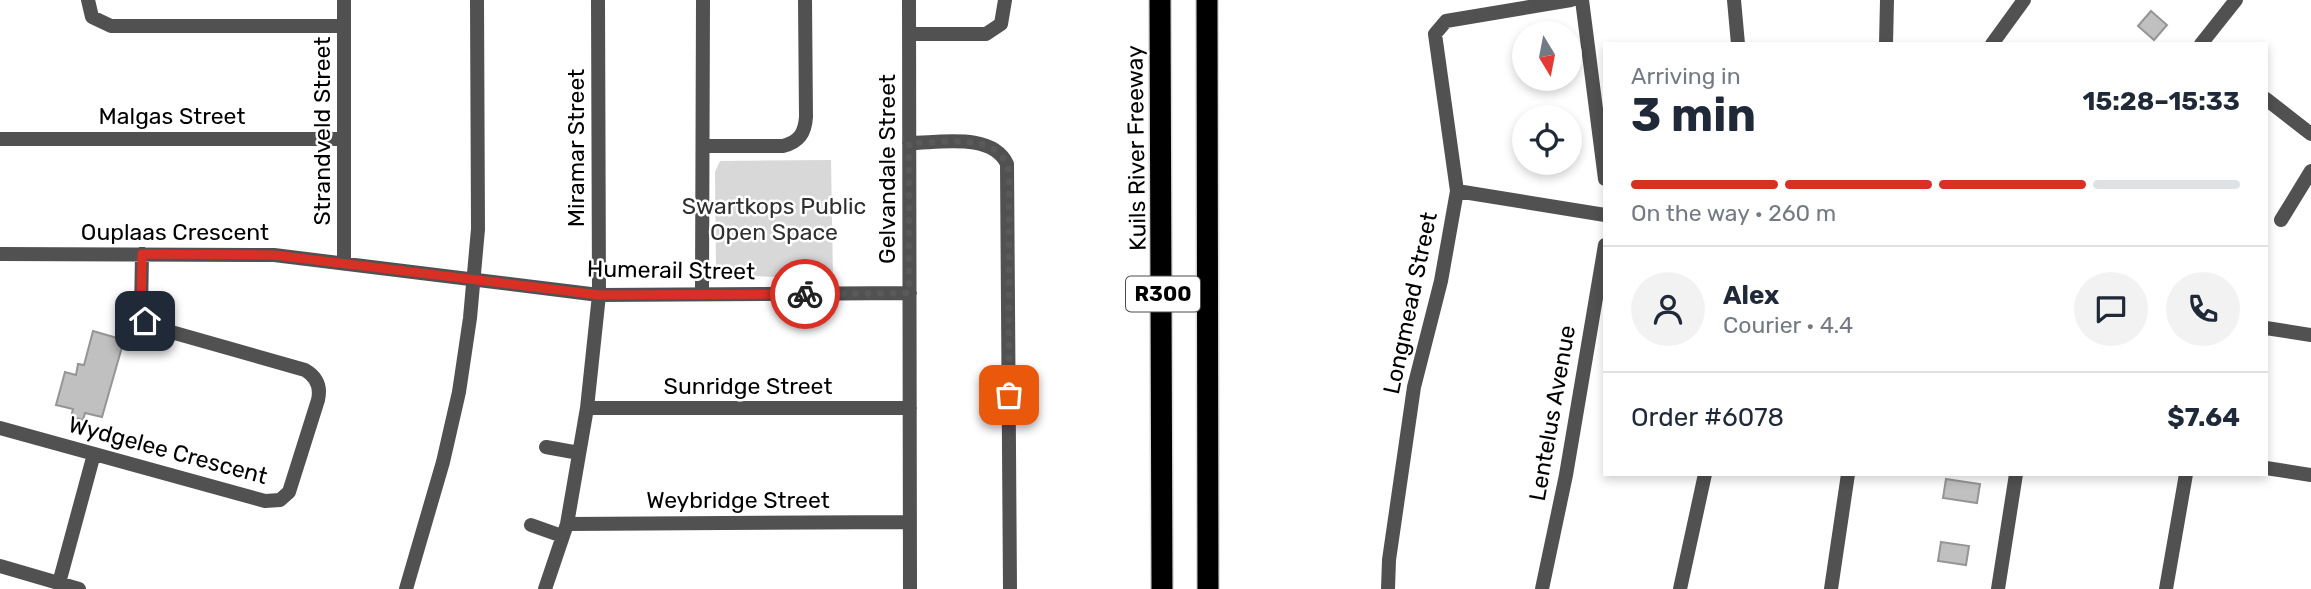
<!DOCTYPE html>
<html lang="en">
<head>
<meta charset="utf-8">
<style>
  body { margin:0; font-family:Rubik,sans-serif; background:#f2f2f3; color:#1f2937; height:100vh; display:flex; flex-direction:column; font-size:26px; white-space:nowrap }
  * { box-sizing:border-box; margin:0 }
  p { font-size:23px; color:#747a83 }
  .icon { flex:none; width:38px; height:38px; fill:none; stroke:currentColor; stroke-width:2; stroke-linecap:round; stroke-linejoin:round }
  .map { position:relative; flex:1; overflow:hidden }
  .drawer { position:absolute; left:1603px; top:42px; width:665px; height:434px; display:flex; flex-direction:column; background:#fff; border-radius:0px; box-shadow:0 4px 10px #0003 }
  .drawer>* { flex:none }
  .needle { width:46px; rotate:170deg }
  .controls { position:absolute; left:1512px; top:21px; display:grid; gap:14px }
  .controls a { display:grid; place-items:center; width:70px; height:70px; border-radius:50%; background:#fff; box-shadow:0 4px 10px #0003; font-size:35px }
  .pin { position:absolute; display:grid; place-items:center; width:60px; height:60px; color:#fff; margin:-30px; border-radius:14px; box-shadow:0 4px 10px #0006 }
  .courier { position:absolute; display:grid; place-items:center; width:70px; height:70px; margin:-35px; border:5px solid #d93025; border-radius:50%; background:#fff; color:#222; box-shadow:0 2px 9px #0007 }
  .summary em { font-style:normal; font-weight:700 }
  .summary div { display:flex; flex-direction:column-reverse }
  .summary { display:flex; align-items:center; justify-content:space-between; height:119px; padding:0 28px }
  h1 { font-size:46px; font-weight:700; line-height:52px }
  .bar { display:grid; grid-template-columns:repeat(4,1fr); gap:10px 7px; align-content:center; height:84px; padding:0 28px }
  .bar i { height:9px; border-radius:5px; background:#e0e1e3 }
  .bar .selected { background:#d93025 }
  .bar p { grid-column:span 4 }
  .line { display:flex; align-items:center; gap:18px; padding:0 28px; border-top:2px solid #e0e1e3 }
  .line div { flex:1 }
  .round { display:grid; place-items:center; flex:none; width:74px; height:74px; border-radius:37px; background:#f2f2f3 }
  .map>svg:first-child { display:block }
  .green { fill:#d8d8d8 }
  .building { fill:#c0c0c0; stroke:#959595; stroke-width:2 }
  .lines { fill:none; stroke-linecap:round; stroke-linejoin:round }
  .motorway-casing { stroke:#dbdbdb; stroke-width:24 }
  .minor { stroke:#515151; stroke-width:14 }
  .tertiary { stroke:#515151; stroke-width:14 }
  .motorway { stroke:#000; stroke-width:21 }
  .done { stroke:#595959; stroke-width:7; stroke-dasharray:0 12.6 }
  .route { stroke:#d93025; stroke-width:9 }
  .labels { text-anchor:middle; stroke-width:5; stroke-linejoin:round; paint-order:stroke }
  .shield { fill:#fff; stroke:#4c4c4c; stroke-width:2 }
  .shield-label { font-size:21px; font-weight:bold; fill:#000 }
  .street-label { font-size:23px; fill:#000; stroke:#fff }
  .park-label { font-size:23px; fill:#2f2f2f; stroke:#fff }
</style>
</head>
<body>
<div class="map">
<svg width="2311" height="589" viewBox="0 0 2311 589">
  <rect width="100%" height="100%" fill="#fff"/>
  <path class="green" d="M831,160L833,279L722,275L716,268L715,172L720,161Z"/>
  <path class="building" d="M2151,11L2167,25L2154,40L2138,26Z
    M93,331L124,340L102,417L85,413L83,420L71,417L73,409L56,405L65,372L76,375L78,364L84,365Z
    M1946,479L1980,484L1977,503L1943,498Z
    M1941,542L1969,546L1966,565L1938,561Z"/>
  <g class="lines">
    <defs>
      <path id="motorway" d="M1160,0L1162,589
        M1207,0L1208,589"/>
    </defs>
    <use href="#motorway" class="motorway-casing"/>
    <path class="minor" d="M88,0L92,17L111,26H344
      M909,0L910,589
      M1582,0L1605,179
      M1734,0L1738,44
      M909,34H986L1001,24L1005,0
      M1886,44L1887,0
      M1992,44L2024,0
      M2201,44L2236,0
      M2266,99L2311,134
      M0,139H344
      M909,143C939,143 992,132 1007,164L1010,589
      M703,146H783C799,142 805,133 806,117L805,0
      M1457,191L1605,215
      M2281,220L2311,171
      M0,254L274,255L599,295L910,293
      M344,262V0
      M702,294L703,0
      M2266,328L2311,335
      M587,408H910
      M0,428L265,501L280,500L289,492L318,400C321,387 317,377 305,370L150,326L141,312L142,254
      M546,447L579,453
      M2266,468L2311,475
      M567,524L910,522
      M531,525L562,536
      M0,566L79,589
      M59,583L94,454
      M545,589L567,524L587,408L599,295L598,0
      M1388,589L1389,560L1414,387L1441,281L1457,191L1435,34L1446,21L1571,0
      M1542,589L1566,475L1605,245
      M1680,589L1705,474
      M1831,589L1848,474
      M1998,589L2016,474
      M2166,589L2186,474"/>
    <path class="tertiary" d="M406,589L443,462L459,392L470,318L478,229L477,0"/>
    <use href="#motorway" class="motorway"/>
  </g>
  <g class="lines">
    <path class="done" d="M805,294L909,293V143C942,143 1001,130 1009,172V395"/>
    <path class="route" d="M145,321L141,312L142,254L274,255L599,295L805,294"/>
  </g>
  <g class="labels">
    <rect class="shield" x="1126" y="276.5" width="74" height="35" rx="5"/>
    <g class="shield-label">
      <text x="1163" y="301">R300</text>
    </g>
    <g class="street-label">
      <text x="172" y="124">Malgas Street</text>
      <text transform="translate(322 131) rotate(-90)" y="8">Strandveld Street</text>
      <text transform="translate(576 148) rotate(-90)" y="8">Miramar Street</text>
      <text transform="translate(1136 148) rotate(-91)" y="8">Kuils River Freeway</text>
      <text transform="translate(887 169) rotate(-90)" y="8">Gelvandale Street</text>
      <text x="175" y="240">Ouplaas Crescent</text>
      <text transform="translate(671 270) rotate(1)" y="8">Humerail Street</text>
      <text transform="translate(1410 303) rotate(-78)" y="8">Longmead Street</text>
      <text x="748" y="394">Sunridge Street</text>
      <text transform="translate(1552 413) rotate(-80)" y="8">Lentelus Avenue</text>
      <text transform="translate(168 450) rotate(15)" y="8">Wydgelee Crescent</text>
      <text x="738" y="508">Weybridge Street</text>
    </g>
    <g class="park-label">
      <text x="774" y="214">Swartkops Public<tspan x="774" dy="26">Open Space</tspan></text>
    </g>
  </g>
</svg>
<div class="controls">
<a><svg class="needle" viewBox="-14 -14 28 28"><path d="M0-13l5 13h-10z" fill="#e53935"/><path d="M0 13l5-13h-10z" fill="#747a83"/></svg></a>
<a><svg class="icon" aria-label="locate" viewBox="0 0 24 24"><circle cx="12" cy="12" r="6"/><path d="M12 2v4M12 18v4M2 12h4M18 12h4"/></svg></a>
</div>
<div class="pin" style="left:1009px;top:395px;background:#ea580c"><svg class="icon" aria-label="bag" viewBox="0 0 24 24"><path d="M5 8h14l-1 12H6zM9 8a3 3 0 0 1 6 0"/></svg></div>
<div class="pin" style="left:145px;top:321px;background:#1f2937"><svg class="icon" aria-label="home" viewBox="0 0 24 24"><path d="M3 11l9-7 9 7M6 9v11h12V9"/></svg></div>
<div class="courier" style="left:805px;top:294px"><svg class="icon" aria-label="bike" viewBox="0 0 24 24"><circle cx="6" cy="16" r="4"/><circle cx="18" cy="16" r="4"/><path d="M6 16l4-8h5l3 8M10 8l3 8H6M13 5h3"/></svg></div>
<section class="drawer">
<div class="summary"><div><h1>3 min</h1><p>Arriving in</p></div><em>15:28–15:33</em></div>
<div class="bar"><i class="selected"></i><i class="selected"></i><i class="selected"></i><i></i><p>On the way · 260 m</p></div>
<div class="line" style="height:126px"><a class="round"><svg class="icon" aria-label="person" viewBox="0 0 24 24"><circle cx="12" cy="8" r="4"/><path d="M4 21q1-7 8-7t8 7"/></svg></a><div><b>Alex</b><p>Courier · 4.4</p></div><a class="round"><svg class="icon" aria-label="chat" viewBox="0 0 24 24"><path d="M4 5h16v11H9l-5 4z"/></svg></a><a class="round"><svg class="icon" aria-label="phone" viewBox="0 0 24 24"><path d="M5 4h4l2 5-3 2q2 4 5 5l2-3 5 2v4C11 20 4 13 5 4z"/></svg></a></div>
<div class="line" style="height:91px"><div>Order #6078</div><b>$7.64</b></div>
</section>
</div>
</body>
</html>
